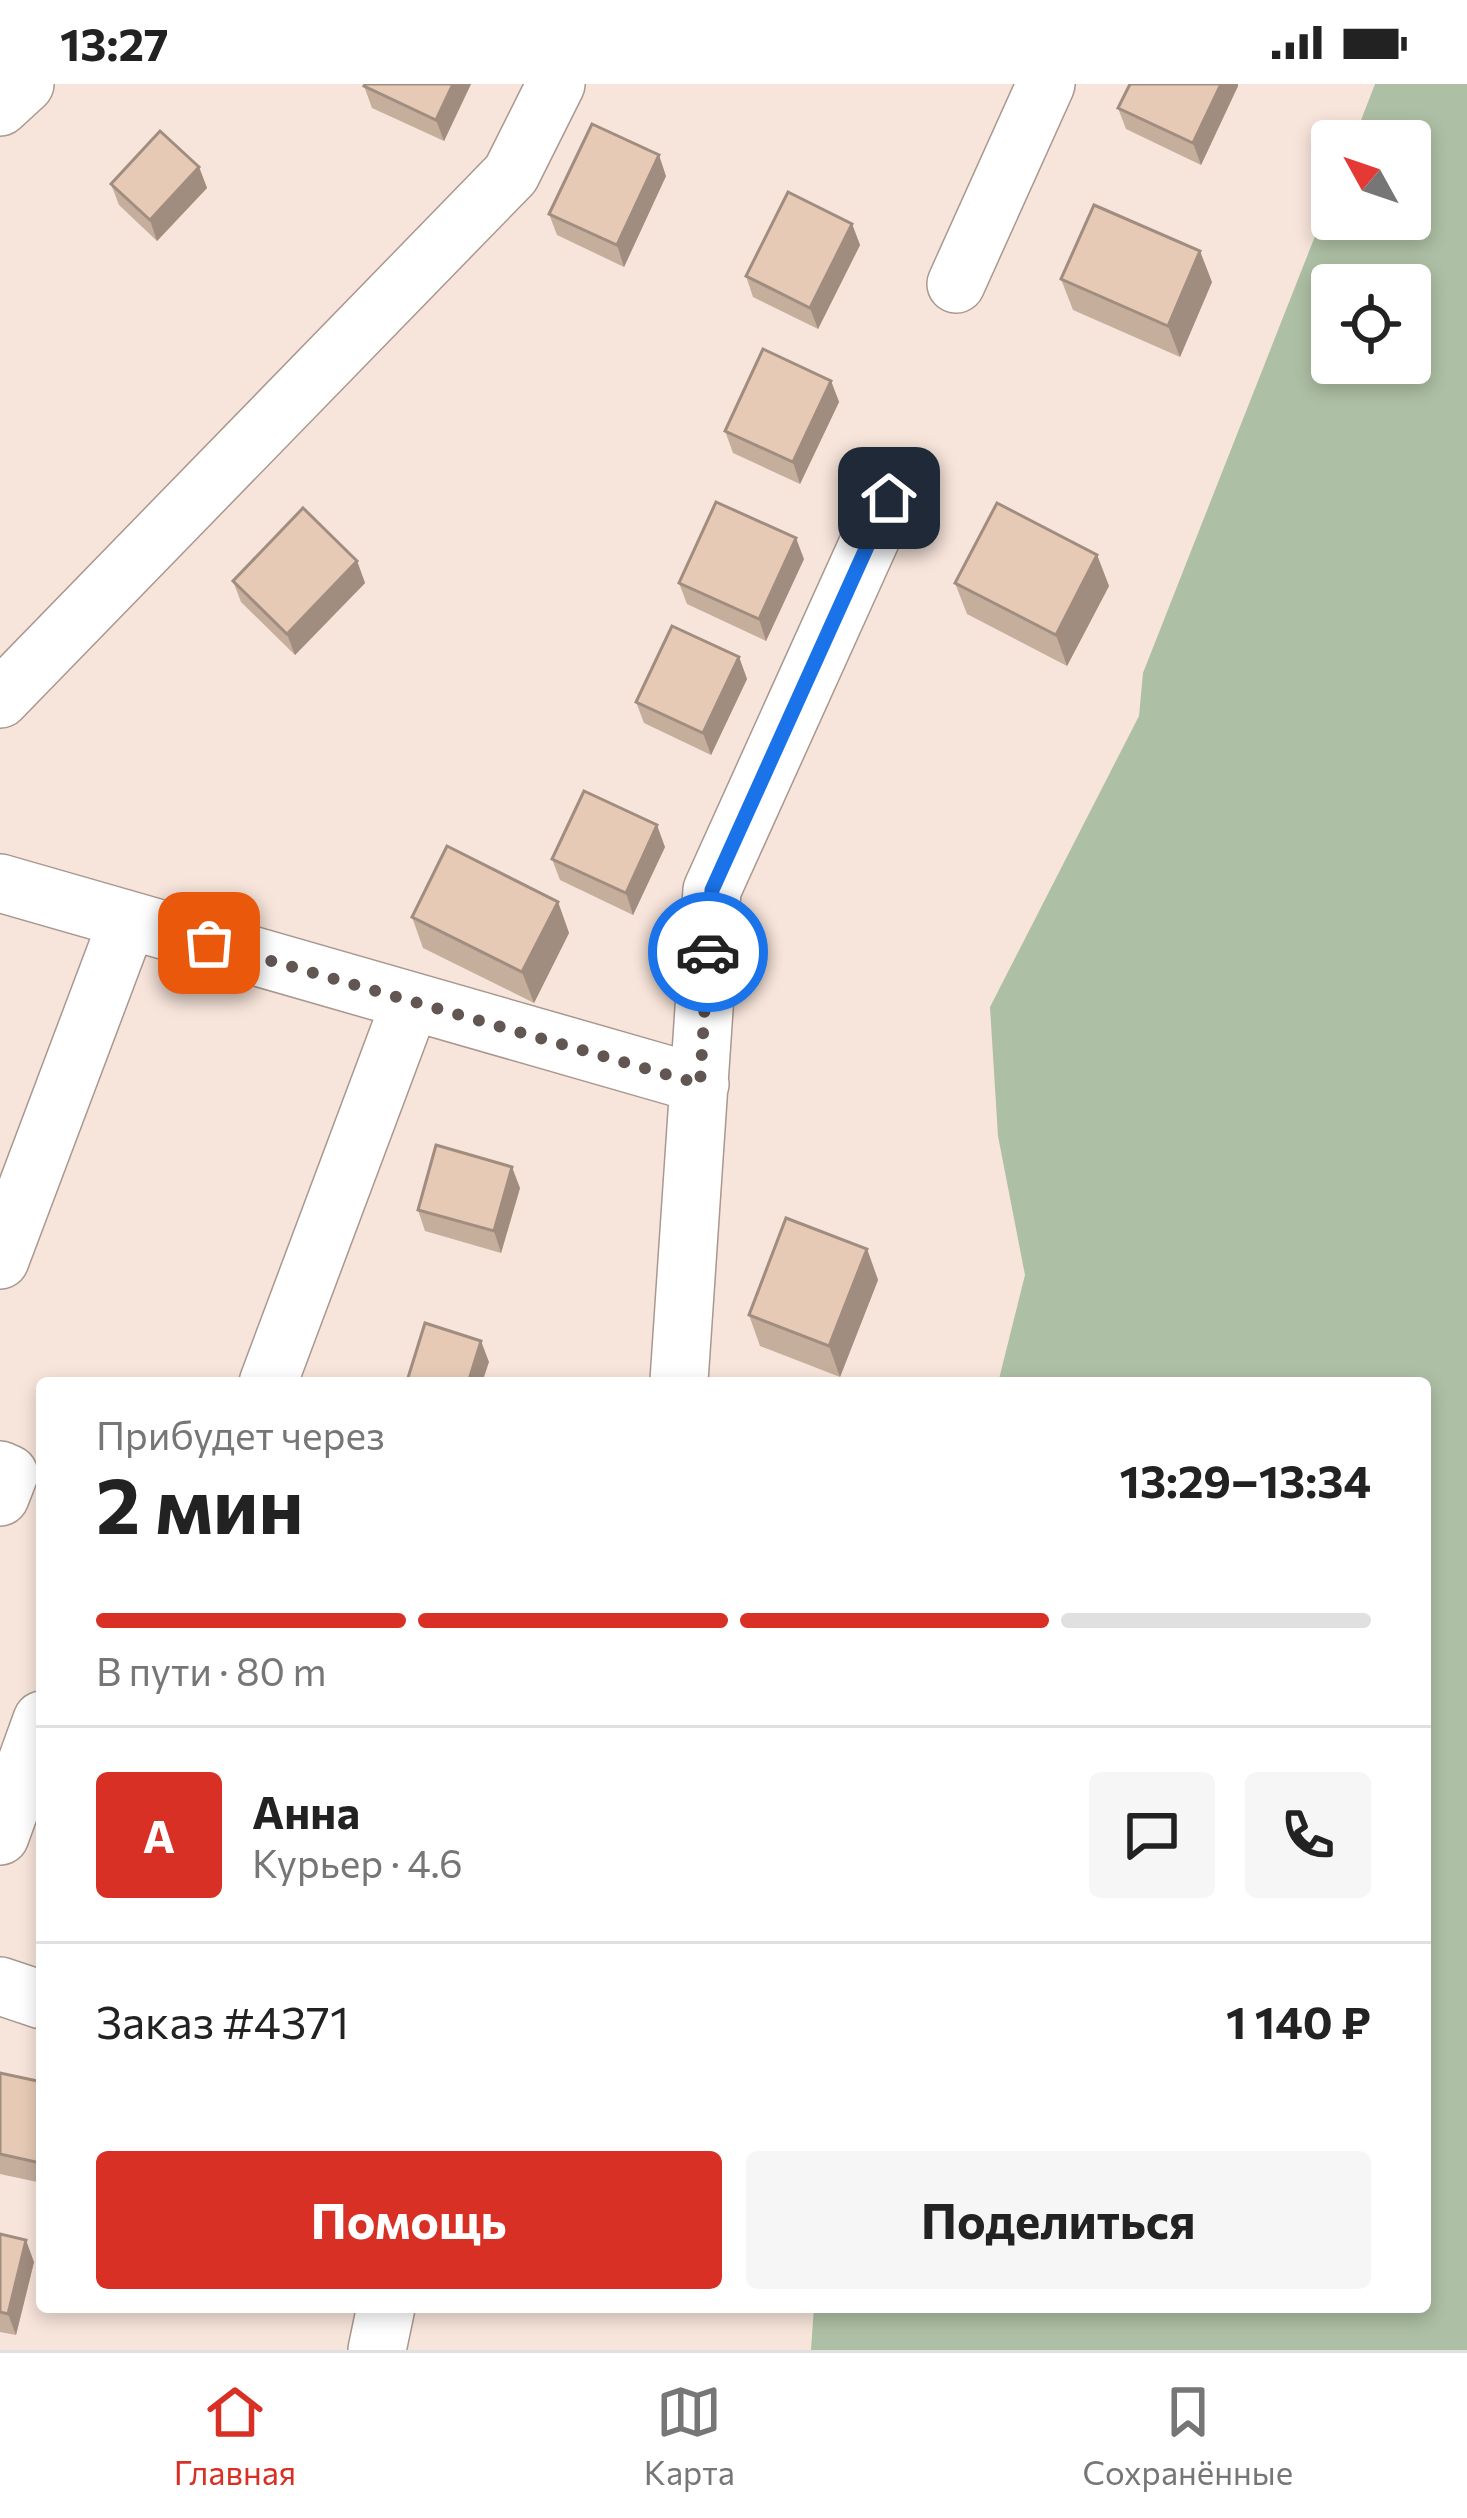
<!DOCTYPE html>
<html lang="ru">
<head>
<meta charset="utf-8">
<style>
  body { margin:0; font-family:Commissioner,sans-serif; background:#f6f6f6; color:#222; height:100vh; display:flex; flex-direction:column; font-size:45px; white-space:nowrap }
  * { box-sizing:border-box; margin:0 }
  p { font-size:39px; color:#767676 }
  .icon { flex:none; width:66px; height:66px; fill:none; stroke:currentColor; stroke-width:2; stroke-linecap:round; stroke-linejoin:round }
  .map { position:relative; flex:1; overflow:hidden }
  .side { position:absolute; left:36px; top:1293px; width:1395px; height:936px; display:flex; flex-direction:column; background:#fff; border-radius:12px; box-shadow:0 6px 18px #0003 }
  .side>* { flex:none }
  .needle { width:78px; rotate:310deg }
  .tools { position:absolute; left:1311px; top:36px; display:grid; gap:24px }
  .tools a { display:grid; place-items:center; width:120px; height:120px; border-radius:12px; background:#fff; box-shadow:0 6px 18px #0003; font-size:60px }
  .pin { position:absolute; display:grid; place-items:center; width:102px; height:102px; color:#fff; margin:-51px; border-radius:24px; box-shadow:0 6px 18px #0006 }
  .courier { position:absolute; display:grid; place-items:center; width:120px; height:120px; margin:-60px; border:9px solid #1a73e8; border-radius:50%; background:#fff; color:#222; box-shadow:0 3px 15px #0007 }
  .overview em { font-style:normal; font-weight:700 }
  .overview div { display:flex; flex-direction:column-reverse }
  .overview { display:flex; align-items:center; justify-content:space-between; height:204px; padding:0 60px }
  h1 { font-size:78px; font-weight:700; line-height:90px }
  .bar { display:grid; grid-template-columns:repeat(4,1fr); gap:18px 12px; align-content:center; height:144px; padding:0 60px }
  .bar i { height:15px; border-radius:9px; background:#e0e0e0 }
  .bar .on { background:#d93025 }
  .bar p { grid-column:span 4 }
  .line { display:flex; align-items:center; gap:30px; padding:0 60px; border-top:3px solid #e0e0e0 }
  .line div { flex:1 }
  .round { display:grid; place-items:center; flex:none; width:126px; height:126px; border-radius:12px; background:#f6f6f6 }
  .primary-button { display:flex; gap:24px; margin-top:auto; padding:24px 60px }
  .primary-button a { flex:1; height:138px; border-radius:12px; background:#d93025; color:#fff; font-size:48px; font-weight:700; line-height:138px; text-align:center }
  .primary-button a+a { background:#f6f6f6; color:#222 }
  .status { display:flex; justify-content:space-between; align-items:center; height:84px; padding:0 60px; background:#fff; direction:ltr }
  .status svg { height:33px; fill:currentColor }
  .tab-bar { display:flex; justify-content:space-around; align-items:center; height:168px; border-top:3px solid #e0e0e0; background:#fff; font-size:33px; color:#767676 }
  .tab-bar a { display:grid; justify-items:center; gap:6px }
  .tab-bar .on { color:#d93025 }
  .map>svg:first-child { display:block }
  .forest { fill:#adbfa4; fill-rule:evenodd }
  .lines { fill:none; stroke-linecap:round; stroke-linejoin:round }
  .minor-casing { stroke:#a9988f; stroke-width:60 }
  .minor { stroke:#fff; stroke-width:57 }
  .wall { fill:#c6ae9d }
  .shaded-wall { fill:#a18d7f }
  .building { fill:#e6cab6; stroke:#a18d7f; stroke-width:3 }
  .done { stroke:#615652; stroke-width:12; stroke-dasharray:0 21.6 }
  .route { stroke:#1a73e8; stroke-width:15 }
</style>
</head>
<body>
<div class="status"><b>13:27</b><svg viewBox="0 0 49 12"><path d="M0 12V9h3v3zM5 12V6h3v6zM10 12V3h3v9zM15 12V0h3v12zM26 1h20v11H26zM47 4h2v5h-2z"/></svg></div>
<div class="map">
<svg width="1467" height="2266" viewBox="0 0 1467 2266">
  <rect width="100%" height="100%" fill="#f7e4da"/>
  <path class="forest" d="M1375,0H1467V2266H811L814,2223H1425V1299H998L1025,1191L998,1052L990,923L1139,632L1143,589L1332,109V135H1410V57H1353ZM1332,201H1410V279H1332Z"/>
  <g class="lines">
    <defs>
      <path id="minor" d="M0,23L25,0
        M956,200L1046,0
        M0,615L511,90L556,0
        M0,799L700,1000
        M0,1176L128,836
        M679,1297L712,806L889,414
        M268,1299L411,917
        M0,1386L9,1390L0,1413
        M0,1752L42,1636
        M0,1902L42,1916
        M377,2266L386,2223"/>
    </defs>
    <use href="#minor" class="minor-casing"/>
    <use href="#minor" class="minor"/>
  </g>
  <path class="wall" d="M365,0H471L444,57L372,24L364,2Z
    M1130,0H1238V2L1201,81L1126,45L1118,24Z
    M199,83L207,104L157,157L119,121L111,100Z
    M666,92L624,183L557,151L549,130Z
    M852,140L860,161L818,245L753,213L746,192Z
    M1061,195L1212,198L1180,273L1073,226Z
    M831,297L839,318L800,400L733,369L725,347Z
    M1097,471L1109,502L1067,582L967,530L955,499Z
    M804,475L766,557L687,520L679,499Z
    M357,477L365,499L295,571L241,518L233,497Z
    M739,573L747,595L711,671L644,639L636,618Z
    M665,763L633,831L560,796L552,775Z
    M558,818L569,849L534,919L423,864L412,833Z
    M520,1104L501,1169L425,1147L418,1126Z
    M867,1165L878,1196L840,1293L760,1262L749,1231Z
    M0,1989L42,1998V2099L0,2090Z
    M0,2150L34,2178L16,2251L0,2248Z"/>
  <path class="shaded-wall" d="M453,0H471L444,57L436,36Z
    M1221,0H1238V2L1201,81L1193,59Z
    M659,71L666,92L624,183L617,161Z
    M199,83L207,104L157,157L150,136Z
    M852,140L860,161L818,245L810,224Z
    M1200,167L1212,198L1180,273L1168,242Z
    M831,297L839,318L800,400L793,378Z
    M796,454L804,475L766,557L759,535Z
    M1097,471L1109,502L1067,582L1056,551Z
    M357,477L365,499L295,571L287,550Z
    M739,573L747,595L711,671L703,649Z
    M657,741L665,763L633,831L626,809Z
    M558,818L569,849L534,919L522,888Z
    M512,1083L520,1104L501,1169L494,1147Z
    M867,1165L878,1196L840,1293L829,1262Z
    M481,1257L489,1278L482,1299H468Z
    M26,2156L34,2178L16,2251L8,2230Z"/>
  <path class="building" d="M365,0H453L436,36L364,2Z
    M1130,0H1221L1193,59L1118,24Z
    M592,40L659,71L617,161L549,130Z
    M160,47L199,83L150,136L111,100Z
    M788,108L852,140L810,224L746,192Z
    M1094,121L1200,167L1168,242L1061,195Z
    M763,265L831,297L793,378L725,347Z
    M716,418L796,454L759,535L679,499Z
    M997,419L1097,471L1056,551L955,499Z
    M303,424L357,477L287,550L233,497Z
    M672,542L739,573L703,649L636,618Z
    M584,707L657,741L626,809L552,775Z
    M447,762L558,818L522,888L412,833Z
    M436,1061L512,1083L494,1147L418,1126Z
    M786,1134L867,1165L829,1262L749,1231Z
    M425,1239L481,1257L468,1299H413L407,1297Z
    M0,1989L42,1998V2068L40,2079L0,2070Z
    M0,2150L26,2156L8,2230L0,2228Z"/>
  <g class="lines">
    <path class="done" d="M209,859L700,1000L708,868"/>
    <path class="route" d="M708,868L712,806L889,414"/>
  </g>
</svg>
<div class="tools">
<a><svg class="needle" viewBox="-14 -14 28 28"><path d="M0-13l5 13h-10z" fill="#e53935"/><path d="M0 13l5-13h-10z" fill="#767676"/></svg></a>
<a><svg class="icon" aria-label="locate" viewBox="0 0 24 24"><circle cx="12" cy="12" r="6"/><path d="M12 2v4M12 18v4M2 12h4M18 12h4"/></svg></a>
</div>
<div class="pin" style="left:209px;top:859px;background:#ea580c"><svg class="icon" aria-label="bag" viewBox="0 0 24 24"><path d="M5 8h14l-1 12H6zM9 8a3 3 0 0 1 6 0"/></svg></div>
<div class="pin" style="left:889px;top:414px;background:#1f2937"><svg class="icon" aria-label="home" viewBox="0 0 24 24"><path d="M3 11l9-7 9 7M6 9v11h12V9"/></svg></div>
<div class="courier" style="left:708px;top:868px"><svg class="icon" aria-label="car" viewBox="0 0 24 24"><path d="M5 17H2v-5l4-1 3-4h7l3 4 3 1v5h-3M9 17h6M6 11h13"/><circle cx="7" cy="17" r="2"/><circle cx="17" cy="17" r="2"/></svg></div>
<section class="side">
<div class="overview"><div><h1>2 мин</h1><p>Прибудет через</p></div><em>13:29–13:34</em></div>
<div class="bar"><i class="on"></i><i class="on"></i><i class="on"></i><i></i><p>В пути · 80 m</p></div>
<div class="line" style="height:216px"><b class="round" style="background:#d93025;color:#fff">А</b><div><b>Анна</b><p>Курьер · 4.6</p></div><a class="round"><svg class="icon" aria-label="chat" viewBox="0 0 24 24"><path d="M4 5h16v11H9l-5 4z"/></svg></a><a class="round"><svg class="icon" aria-label="phone" viewBox="0 0 24 24"><path d="M5 4h4l2 5-3 2q2 4 5 5l2-3 5 2v4C11 20 4 13 5 4z"/></svg></a></div>
<div class="line" style="height:156px"><div>Заказ #4371</div><b>1 140 ₽</b></div>
<div class="primary-button"><a>Помощь</a><a>Поделиться</a></div>
</section>
</div>
<nav class="tab-bar">
<a class="on"><svg class="icon" aria-label="home" viewBox="0 0 24 24"><path d="M3 11l9-7 9 7M6 9v11h12V9"/></svg>Главная</a>
<a><svg class="icon" aria-label="map" viewBox="0 0 24 24"><path d="M3 6l6-2 6 2 6-2v14l-6 2-6-2-6 2zM9 4v14M15 6v14"/></svg>Карта</a>
<a><svg class="icon" aria-label="saved" viewBox="0 0 24 24"><path d="M7 4h10v16l-5-4-5 4z"/></svg>Сохранённые</a>
</nav>
</body>
</html>
